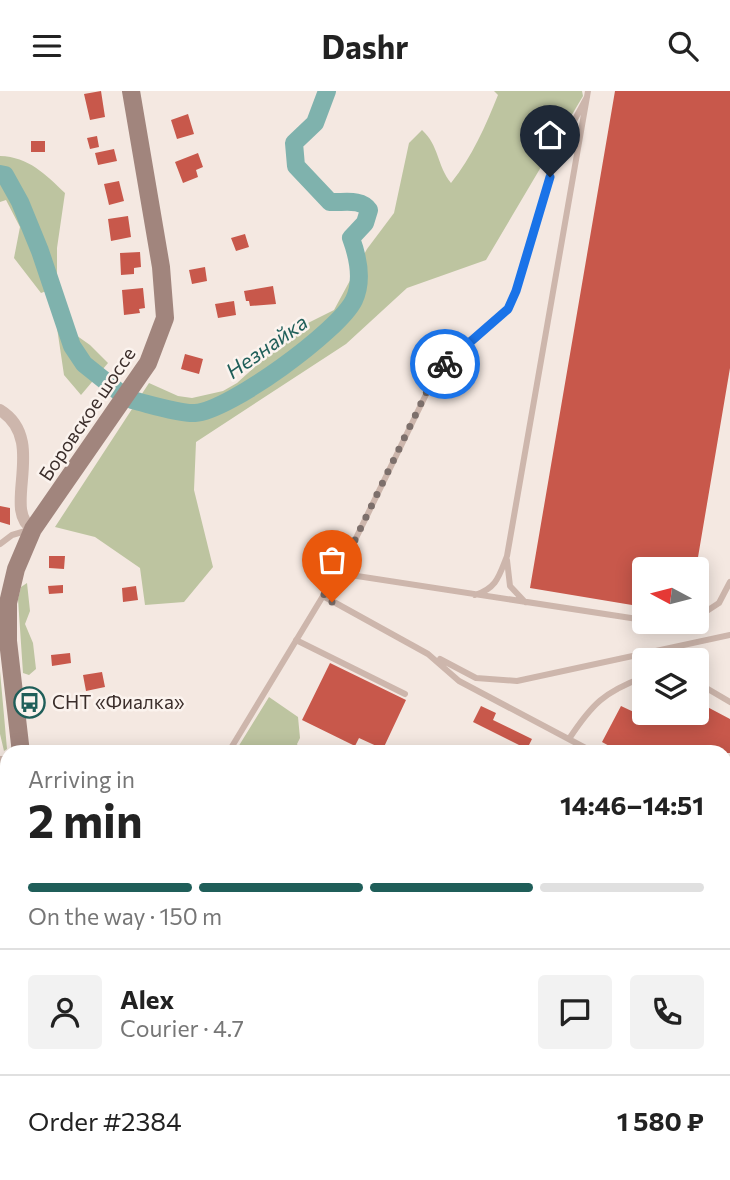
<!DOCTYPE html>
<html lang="en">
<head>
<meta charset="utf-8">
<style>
  body { margin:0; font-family:Commissioner,sans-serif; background:#f2f2f2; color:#222; height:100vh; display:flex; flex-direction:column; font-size:26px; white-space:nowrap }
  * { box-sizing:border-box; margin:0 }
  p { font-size:23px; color:#767676 }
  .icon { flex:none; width:38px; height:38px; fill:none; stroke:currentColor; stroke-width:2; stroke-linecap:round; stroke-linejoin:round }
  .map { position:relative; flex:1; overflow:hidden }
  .details { position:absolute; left:0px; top:654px; width:732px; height:436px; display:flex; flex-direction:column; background:#fff; border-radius:21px 21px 0 0; box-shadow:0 4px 18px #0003 }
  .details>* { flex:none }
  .needle { width:46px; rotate:277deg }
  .fabs { position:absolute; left:632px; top:466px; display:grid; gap:14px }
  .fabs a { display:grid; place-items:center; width:77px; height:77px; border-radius:7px; background:#fff; box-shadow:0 4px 18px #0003; font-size:35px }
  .pin { position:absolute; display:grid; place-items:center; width:60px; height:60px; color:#fff; margin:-72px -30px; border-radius:50% 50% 50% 0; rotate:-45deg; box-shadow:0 0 7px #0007 }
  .pin .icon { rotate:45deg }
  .courier { position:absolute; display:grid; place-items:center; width:70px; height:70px; margin:-35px; border:5px solid #1a73e8; border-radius:50%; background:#fff; color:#222; box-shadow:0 2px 9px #0007 }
  .head em { font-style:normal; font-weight:700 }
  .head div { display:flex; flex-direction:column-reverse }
  .head { display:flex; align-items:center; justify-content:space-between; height:119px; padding:0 28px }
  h1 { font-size:46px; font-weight:700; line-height:52px }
  .bar { display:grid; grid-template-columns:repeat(4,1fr); gap:10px 7px; align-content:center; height:84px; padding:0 28px }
  .bar i { height:9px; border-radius:5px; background:#e0e0e0 }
  .bar .selected { background:#1f5e59 }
  .bar p { grid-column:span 4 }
  .line { display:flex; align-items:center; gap:18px; padding:0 28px; border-top:2px solid #e0e0e0 }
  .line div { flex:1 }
  .round { display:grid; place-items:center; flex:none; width:74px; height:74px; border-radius:7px; background:#f2f2f2 }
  header { display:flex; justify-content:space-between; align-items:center; height:91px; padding:0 28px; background:#fff; font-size:32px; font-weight:700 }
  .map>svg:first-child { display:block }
  .green { fill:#bdc4a0 }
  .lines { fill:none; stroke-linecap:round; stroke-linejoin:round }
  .river { stroke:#7fb2ad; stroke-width:18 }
  .building { fill:#c8584b }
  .lane { stroke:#cdb6ac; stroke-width:6 }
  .street { stroke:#cdb6ac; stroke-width:12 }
  .secondary { stroke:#a1857d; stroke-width:18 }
  .done { stroke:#7c6f6b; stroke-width:7; stroke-dasharray:0 12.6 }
  .route { stroke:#1a73e8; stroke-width:9 }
  .labels { text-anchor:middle; stroke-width:5; stroke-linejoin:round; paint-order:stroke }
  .street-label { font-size:19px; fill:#3b2e2b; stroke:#fbf3ee }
  .poi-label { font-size:19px; fill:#3b2e2b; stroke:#fbf3ee; text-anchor:start }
  .water-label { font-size:21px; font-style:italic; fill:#1f5e59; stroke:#fbf3ee }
</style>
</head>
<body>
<header><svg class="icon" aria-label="menu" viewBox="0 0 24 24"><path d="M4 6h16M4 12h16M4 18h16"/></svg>Dashr<svg class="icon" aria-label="search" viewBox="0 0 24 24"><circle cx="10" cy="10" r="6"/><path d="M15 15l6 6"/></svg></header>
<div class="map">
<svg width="730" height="1089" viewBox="0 0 730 1089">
  <rect width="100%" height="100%" fill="#f4e8e1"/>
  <path class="green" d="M494,0H582L583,5L486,169L407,197L346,253L196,351L194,399L213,476L184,511L145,514L140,477L95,446L55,436L149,292L178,305L192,307L223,300L237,292L298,237L334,219L367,158L394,122L409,52L422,39C439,54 437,75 451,92C472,66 486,34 498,4Z
    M0,65C29,66 45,83 65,102L57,157V196L41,202L14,167L20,136L6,109L0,111Z
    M56,230L90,254L108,272L81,304L64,284Z
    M27,492L30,520L25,533L33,552L36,578L29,584L23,582L18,508L21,496Z
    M0,580L7,658L4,660L0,643Z
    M269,606L298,626L300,647L297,653L301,661H235Z"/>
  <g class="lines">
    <path class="river" d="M0,83L5,84L20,111L40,160L72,255L84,273L119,301
      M132,309C149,313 179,323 195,322C229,320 339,240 354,209C363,190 358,166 351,147L365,132L369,119C361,107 343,112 330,111L296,75L294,52L315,32L327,0"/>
  </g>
  <path class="building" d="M101,0L105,26L90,29L84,3Z
    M615,0H730V277L696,478H644V516L530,497Z
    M188,23L194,43L177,48L171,29Z
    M97,45L99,56L90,58L87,47Z
    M31,50H45V61H31Z
    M114,58L117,70L98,74L95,62Z
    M198,62L203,76L196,79L198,86L183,92L175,71Z
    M119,90L124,110L109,114L104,93Z
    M128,125L131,146L111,150L108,128Z
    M245,143L249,156L236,160L231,147Z
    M140,161L141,176L134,177V183L121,184L120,162Z
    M205,176L207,190L192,193L189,179Z
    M273,195L276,213L250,215L249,210H246L244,200Z
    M143,197L145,217L139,218L140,222L124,224L122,199Z
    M234,210L236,224L218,227L215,213Z
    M185,263L203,268L199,283L181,278Z
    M0,415L10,417V434L0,431Z
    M49,465H65L64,478L49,477Z
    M63,494V502L49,503L48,495Z
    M136,495L138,509L123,511L122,497Z
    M70,562L71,572L52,575L51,564Z
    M330,572L406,609L383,658L359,647L355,655L302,629Z
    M102,581L105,596L86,600L83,584Z
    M696,610L730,628V662H622L602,651L621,615L638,623L696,621Z
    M481,615L496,622L493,629L532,648L527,658L473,631Z"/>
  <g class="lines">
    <path class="lane" d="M0,453L12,444L29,439
      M507,469L510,495L525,511
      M338,484L435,285L507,218L516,200L556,63L587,6
      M475,504C497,497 499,485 507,465L588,0
      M323,505L338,484L357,485L644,529
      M696,527L719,512L730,491
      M650,530H687
      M296,549L405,603
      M440,568L476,587L517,590L730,544
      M696,591L730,611
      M569,648C592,613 604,601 644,586
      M228,662L323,505L428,563L459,590L595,662
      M724,729L730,732
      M724,744L730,747
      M724,994L730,995
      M724,1061H730
      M242,1083L243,1089
      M300,1083L301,1089
      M359,1083V1089
      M699,1083L701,1089"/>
    <path class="street" d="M0,319C49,349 0,420 33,438
      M0,671H7
      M0,790H7
      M0,1065L7,1070"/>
    <path class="secondary" d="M21,662L8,550V512L16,478L33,438L148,272L165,227L161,176L131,0
      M43,1089V1083"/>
  </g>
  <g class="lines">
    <path class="done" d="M332,511L323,505L338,484L428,298L445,273"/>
    <path class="route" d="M445,273L508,218L516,200L550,86"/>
  </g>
  <defs>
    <symbol id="bus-ring" viewBox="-11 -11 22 22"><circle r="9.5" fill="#fbf3ee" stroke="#1f5e59" stroke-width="1.5"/><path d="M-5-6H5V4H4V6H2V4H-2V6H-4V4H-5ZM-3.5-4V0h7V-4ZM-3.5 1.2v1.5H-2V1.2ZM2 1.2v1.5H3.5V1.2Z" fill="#1f5e59"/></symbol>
  </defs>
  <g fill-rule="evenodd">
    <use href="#bus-ring" x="12" y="594" width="35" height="35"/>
  </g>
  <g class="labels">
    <g class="street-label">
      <text transform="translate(87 323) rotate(-56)" y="7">Боровское шоссе</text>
    </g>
    <g class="poi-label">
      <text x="52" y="618">СНТ «Фиалка»</text>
    </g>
    <g class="water-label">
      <text transform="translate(267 256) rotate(-35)" y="7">Незнайка</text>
    </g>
  </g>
</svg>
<div class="fabs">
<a><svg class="needle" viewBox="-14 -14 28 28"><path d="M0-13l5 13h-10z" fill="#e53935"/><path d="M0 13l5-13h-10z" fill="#767676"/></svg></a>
<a><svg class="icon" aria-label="layers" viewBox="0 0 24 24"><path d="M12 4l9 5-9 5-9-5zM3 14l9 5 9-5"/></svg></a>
</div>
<div class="pin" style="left:332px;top:511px;background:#ea580c"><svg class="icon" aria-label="bag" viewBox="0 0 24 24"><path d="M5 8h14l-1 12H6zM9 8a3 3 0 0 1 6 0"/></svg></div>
<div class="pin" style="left:550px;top:86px;background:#1f2937"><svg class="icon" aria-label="home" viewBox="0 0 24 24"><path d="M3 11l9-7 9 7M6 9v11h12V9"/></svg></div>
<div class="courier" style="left:445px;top:273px"><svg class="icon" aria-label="bike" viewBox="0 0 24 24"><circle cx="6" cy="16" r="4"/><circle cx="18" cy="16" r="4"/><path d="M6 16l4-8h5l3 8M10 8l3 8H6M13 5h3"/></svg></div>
<section class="details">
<div class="head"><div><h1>2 min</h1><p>Arriving in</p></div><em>14:46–14:51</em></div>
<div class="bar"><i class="selected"></i><i class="selected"></i><i class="selected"></i><i></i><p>On the way · 150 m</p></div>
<div class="line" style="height:126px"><a class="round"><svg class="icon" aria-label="person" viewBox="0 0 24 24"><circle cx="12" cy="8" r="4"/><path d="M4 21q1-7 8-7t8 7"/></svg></a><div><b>Alex</b><p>Courier · 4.7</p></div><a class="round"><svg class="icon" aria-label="chat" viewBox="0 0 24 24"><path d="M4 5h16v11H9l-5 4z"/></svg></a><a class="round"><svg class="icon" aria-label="phone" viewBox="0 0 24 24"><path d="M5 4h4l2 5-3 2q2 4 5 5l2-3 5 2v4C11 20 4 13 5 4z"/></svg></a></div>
<div class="line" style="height:91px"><div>Order #2384</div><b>1 580 ₽</b></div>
</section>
</div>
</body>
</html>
